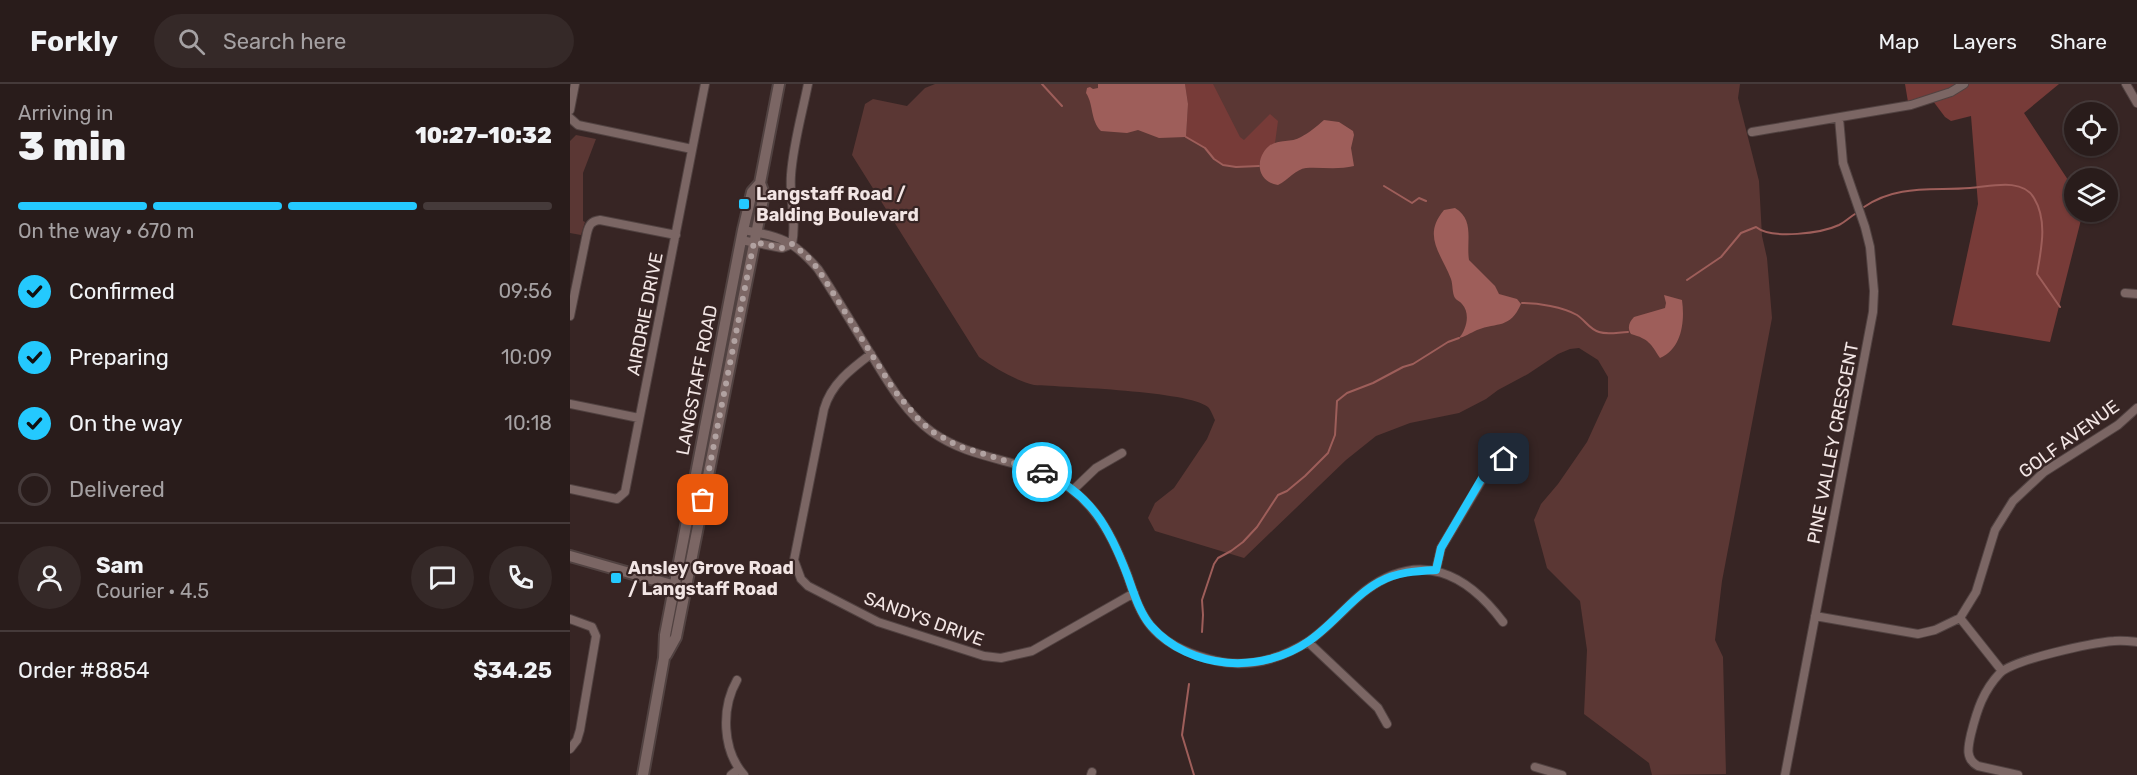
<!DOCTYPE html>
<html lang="en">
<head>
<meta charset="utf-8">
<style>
  body { margin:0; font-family:Rubik,sans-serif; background:#352928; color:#f1f3f6; height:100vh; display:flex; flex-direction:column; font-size:22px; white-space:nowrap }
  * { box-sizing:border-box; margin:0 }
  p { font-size:20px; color:#a5a1a3 }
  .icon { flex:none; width:33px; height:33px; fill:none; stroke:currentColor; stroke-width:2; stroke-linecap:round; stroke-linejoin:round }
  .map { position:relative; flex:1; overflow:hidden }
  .drawer { display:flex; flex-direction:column; background:#291c1b; width:570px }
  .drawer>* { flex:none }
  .fabs { position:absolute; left:1494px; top:18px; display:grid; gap:12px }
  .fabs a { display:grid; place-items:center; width:54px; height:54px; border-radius:50%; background:#291c1b; box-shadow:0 2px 4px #0004,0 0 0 2px #453a3a; font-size:30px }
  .pin { position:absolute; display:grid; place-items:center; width:51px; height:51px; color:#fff; margin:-26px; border-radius:12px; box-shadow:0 3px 9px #0006 }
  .courier { position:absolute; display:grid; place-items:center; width:60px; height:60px; margin:-30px; border:4px solid #24c9fe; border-radius:50%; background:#fff; color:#222; box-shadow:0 2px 8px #0007 }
  .overview em { font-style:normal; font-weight:800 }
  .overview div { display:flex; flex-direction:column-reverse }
  .overview { display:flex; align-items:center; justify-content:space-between; height:102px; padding:0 18px }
  h1 { font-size:39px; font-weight:800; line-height:45px }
  .bar { display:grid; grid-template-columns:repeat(4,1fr); gap:9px 6px; align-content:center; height:72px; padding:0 18px }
  .bar i { height:8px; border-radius:4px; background:#453a3a }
  .bar .current { background:#24c9fe }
  .bar p { grid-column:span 4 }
  .line { display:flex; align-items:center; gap:15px; padding:0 18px; border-top:2px solid #453a3a }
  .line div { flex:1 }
  .round { display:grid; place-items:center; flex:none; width:63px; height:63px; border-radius:32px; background:#352928 }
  ol { padding:0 18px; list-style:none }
  li { display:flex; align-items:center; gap:18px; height:66px }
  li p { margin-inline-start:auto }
  li .icon { padding:6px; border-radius:50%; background:#24c9fe; color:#111; stroke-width:4 }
  li:last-child { color:#a5a1a3 }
  li i { width:33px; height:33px; border:3px solid #453a3a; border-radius:50% }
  header { display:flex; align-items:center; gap:36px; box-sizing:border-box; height:84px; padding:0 30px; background:#291c1b; border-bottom:2px solid #453a3a }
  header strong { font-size:28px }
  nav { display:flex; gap:33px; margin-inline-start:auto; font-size:21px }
  .search { width:420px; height:54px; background:#352928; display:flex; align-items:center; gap:15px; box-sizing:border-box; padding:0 21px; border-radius:33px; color:#a5a1a3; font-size:22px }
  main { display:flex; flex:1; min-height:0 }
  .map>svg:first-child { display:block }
  .green { fill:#5b3734 }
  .forest { fill:#773b38 }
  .water { fill:#9e5e5a }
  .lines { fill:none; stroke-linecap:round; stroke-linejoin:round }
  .stream { stroke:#9e5e5a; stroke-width:2 }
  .street-casing { stroke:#514241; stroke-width:10 }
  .secondary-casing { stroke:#514241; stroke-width:14 }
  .street { stroke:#7b6664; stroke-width:8 }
  .secondary { stroke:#7b6664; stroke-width:10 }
  .done { stroke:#b1a2a1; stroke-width:6; stroke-dasharray:0 10.8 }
  .route { stroke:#24c9fe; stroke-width:8 }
  .poi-dot { fill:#24c9fe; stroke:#372524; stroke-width:2 }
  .labels { text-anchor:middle; stroke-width:4.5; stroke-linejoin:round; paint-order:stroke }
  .poi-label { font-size:18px; font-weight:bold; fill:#f2e5e4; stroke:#372524; text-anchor:start }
  .street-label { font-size:18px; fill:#f2e5e4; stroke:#372524 }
</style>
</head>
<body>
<header>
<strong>Forkly</strong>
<div class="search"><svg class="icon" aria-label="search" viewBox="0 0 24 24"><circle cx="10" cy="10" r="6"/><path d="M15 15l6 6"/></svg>Search here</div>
<nav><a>Map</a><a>Layers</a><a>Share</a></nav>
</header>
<main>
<section class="drawer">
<div class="overview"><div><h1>3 min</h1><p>Arriving in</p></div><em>10:27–10:32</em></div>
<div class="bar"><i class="current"></i><i class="current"></i><i class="current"></i><i></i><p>On the way · 670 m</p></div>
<ol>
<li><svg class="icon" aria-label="check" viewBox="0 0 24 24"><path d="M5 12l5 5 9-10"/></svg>Confirmed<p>09:56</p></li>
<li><svg class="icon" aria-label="check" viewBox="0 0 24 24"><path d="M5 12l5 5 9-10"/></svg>Preparing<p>10:09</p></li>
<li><svg class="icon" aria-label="check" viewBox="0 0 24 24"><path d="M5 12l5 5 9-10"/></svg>On the way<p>10:18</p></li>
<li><i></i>Delivered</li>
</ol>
<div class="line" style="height:108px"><a class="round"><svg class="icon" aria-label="person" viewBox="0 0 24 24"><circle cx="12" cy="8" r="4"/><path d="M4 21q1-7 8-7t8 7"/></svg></a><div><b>Sam</b><p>Courier · 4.5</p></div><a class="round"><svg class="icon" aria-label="chat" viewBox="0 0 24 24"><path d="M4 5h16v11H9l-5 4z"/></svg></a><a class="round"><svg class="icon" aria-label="phone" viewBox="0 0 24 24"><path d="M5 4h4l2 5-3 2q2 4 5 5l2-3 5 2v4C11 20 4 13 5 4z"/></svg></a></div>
<div class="line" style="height:78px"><div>Order #8854</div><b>$34.25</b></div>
</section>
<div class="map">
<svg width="1567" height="691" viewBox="0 0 1567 691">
  <rect width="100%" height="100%" fill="#372524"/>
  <path class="green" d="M365,0H1170L1168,14L1189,97L1192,152L1197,174L1202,234L1152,497L1145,556L1153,573L1156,690L1082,691L1079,679L1014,630L1017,566L1010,517L977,484L964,436L971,420L988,400L1017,358L1038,312V293L1028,276L1009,264L1000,265L988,270L958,290L928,306L916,315L889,329L840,339L806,352L776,376L674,474L585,447L578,434L585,419L604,404L637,355L645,336C643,332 641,326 638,323C619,307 495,303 464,301C444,296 427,285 409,273L282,71L295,20L303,15L337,22L355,4Z
    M6,51L26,55L13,89V137L15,138L11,151L0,149V57Z"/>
  <path class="forest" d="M615,0H643L670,53L674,56L700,30L708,37L705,59C697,62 690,74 689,82L666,83L653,81L644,75L635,64L616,53L618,20Z
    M1335,0H1489L1454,29L1504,105V128H1513L1480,258L1382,241L1408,120L1401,32L1381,37L1375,33L1363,17L1346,20L1338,18Z"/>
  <path class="water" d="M528,0H615L618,20L616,53L589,54L568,46L557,49L531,47C520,36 524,21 516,9L517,4L520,3L523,5L528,4Z
    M754,36L769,38L783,47L784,51L781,64L784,82C768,86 751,83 736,84C726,85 718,96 708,101C687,98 684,75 699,62C708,55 721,59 731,53C739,49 747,42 754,36Z
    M885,124C905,136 896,157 899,176L925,202L929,210L947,215L951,220C940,245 928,238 907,246C900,249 895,253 889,254C896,246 901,230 892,220C890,217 887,217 885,214C882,209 883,201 881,195C871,169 852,152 874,126Z
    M1094,211L1112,216C1115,237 1112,265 1090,274C1081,260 1079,255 1061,250C1057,244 1059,238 1064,233L1095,224L1096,219Z"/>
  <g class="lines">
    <path class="stream" d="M472,0L492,22
      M616,53L635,64L644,75L653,81L666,83L689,82
      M814,102L842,119L849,114L856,117
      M1294,123C1327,100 1363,107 1400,104C1419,103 1452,93 1464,114C1478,137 1471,166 1467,190L1490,223
      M1117,196L1151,173L1171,149L1186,143C1202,156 1252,149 1269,141C1275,138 1280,133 1285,130
      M952,219C968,219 993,223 1007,231C1015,236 1019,245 1029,248C1038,251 1049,248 1058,248
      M632,548L633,531L632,516L644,480L648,474L661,467L673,458L687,443L708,411L717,407L735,392L758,369L765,351L767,317L777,309L803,299L833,283L843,280L878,258L889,254
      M619,600L612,651L624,691"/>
    <defs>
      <path id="street" d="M1556,0L1567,19
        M0,26L5,0
        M0,34L8,41L122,65
        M1182,48L1341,21L1381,8L1394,0
        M173,146C210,152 223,156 248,185C265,211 281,238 297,264C316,294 333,327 362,348C414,385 477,370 522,425C538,444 548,467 557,490C563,507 568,526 580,541C594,559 617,569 639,575C673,585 706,577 736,559C758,545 775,523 795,507C850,465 897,490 933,538
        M171,156L212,164L222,160
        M222,160C227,135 219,116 221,91C223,61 232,30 238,0
        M1555,209L1567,210
        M0,232L17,149C19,141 21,137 30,136L106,151
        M301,270C281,285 261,300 254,325L224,476L231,495L238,502L308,538L414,572L431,574L462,567L564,509
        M0,320L69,334
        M0,405L47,415L55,408L135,0
        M504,405L526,384L552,369
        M866,486L871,464L916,389L934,375L942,373
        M1245,532L1348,550L1365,546L1390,534L1406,508L1425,446L1443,417L1474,388L1548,341L1567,324
        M1390,534L1432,587
        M0,535L22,543L26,552L10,646L7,656L0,665
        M738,558L808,624L817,640
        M167,596C151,624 152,666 174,691
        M965,683L992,691
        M161,691L169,685
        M521,691L522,688
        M1215,691L1303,228L1304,207L1300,163L1295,143L1273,79L1269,34
        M1448,691L1408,682C1395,675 1398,663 1401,650C1407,626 1413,607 1430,589C1445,575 1522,559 1544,557C1552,556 1559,557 1567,558"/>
      <path id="secondary" d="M0,472L109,503
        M96,571L106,553L194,110L190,99L209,0
        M73,691L94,574L95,551L173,146L182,108L190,99"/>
    </defs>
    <use href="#street" class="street-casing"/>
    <use href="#secondary" class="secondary-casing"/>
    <use href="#street" class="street"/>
    <use href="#secondary" class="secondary"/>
  </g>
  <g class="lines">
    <path class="done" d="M133,416L184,158L212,164L222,160L237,172L248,185L324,306L350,337L363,348L388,362L472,388"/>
    <path class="route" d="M472,388C521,409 540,445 558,493C564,510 570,529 581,542C621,587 692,590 739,557C764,540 782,513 809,498C827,488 846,487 866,486L871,464L915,389L934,375"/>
  </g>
  <g class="poi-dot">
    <rect x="168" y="114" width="12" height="12" rx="3"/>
    <rect x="40" y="488" width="12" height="12" rx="3"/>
  </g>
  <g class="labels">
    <g class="poi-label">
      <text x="186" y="116">Langstaff Road /<tspan x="186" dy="21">Balding Boulevard</tspan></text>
      <text x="58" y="490">Ansley Grove Road<tspan x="58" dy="21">/ Langstaff Road</tspan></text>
    </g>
    <g class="street-label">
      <text transform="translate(75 230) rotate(-79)" y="6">AIRDRIE DRIVE</text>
      <text transform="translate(127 296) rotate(-79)" y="6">LANGSTAFF ROAD</text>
      <text transform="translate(1499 355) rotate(-36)" y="6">GOLF AVENUE</text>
      <text transform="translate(1263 359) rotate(-79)" y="6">PINE VALLEY CRESCENT</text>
      <text transform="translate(354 535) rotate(20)" y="6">SANDYS DRIVE</text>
    </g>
  </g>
</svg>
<div class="fabs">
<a><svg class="icon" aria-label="locate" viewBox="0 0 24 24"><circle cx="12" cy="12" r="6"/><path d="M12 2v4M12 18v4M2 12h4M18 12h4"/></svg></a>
<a><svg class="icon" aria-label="layers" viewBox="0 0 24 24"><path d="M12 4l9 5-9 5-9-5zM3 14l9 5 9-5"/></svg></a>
</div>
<div class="pin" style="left:133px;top:416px;background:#ea580c"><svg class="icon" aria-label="bag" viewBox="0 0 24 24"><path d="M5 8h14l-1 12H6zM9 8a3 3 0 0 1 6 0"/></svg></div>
<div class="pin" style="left:934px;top:375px;background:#1f2937"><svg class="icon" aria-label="home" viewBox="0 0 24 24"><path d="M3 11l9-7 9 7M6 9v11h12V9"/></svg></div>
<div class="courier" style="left:472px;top:388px"><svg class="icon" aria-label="car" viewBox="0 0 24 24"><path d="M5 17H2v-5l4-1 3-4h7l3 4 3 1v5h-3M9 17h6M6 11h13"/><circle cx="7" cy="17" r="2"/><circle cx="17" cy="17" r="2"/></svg></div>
</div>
</main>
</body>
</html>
